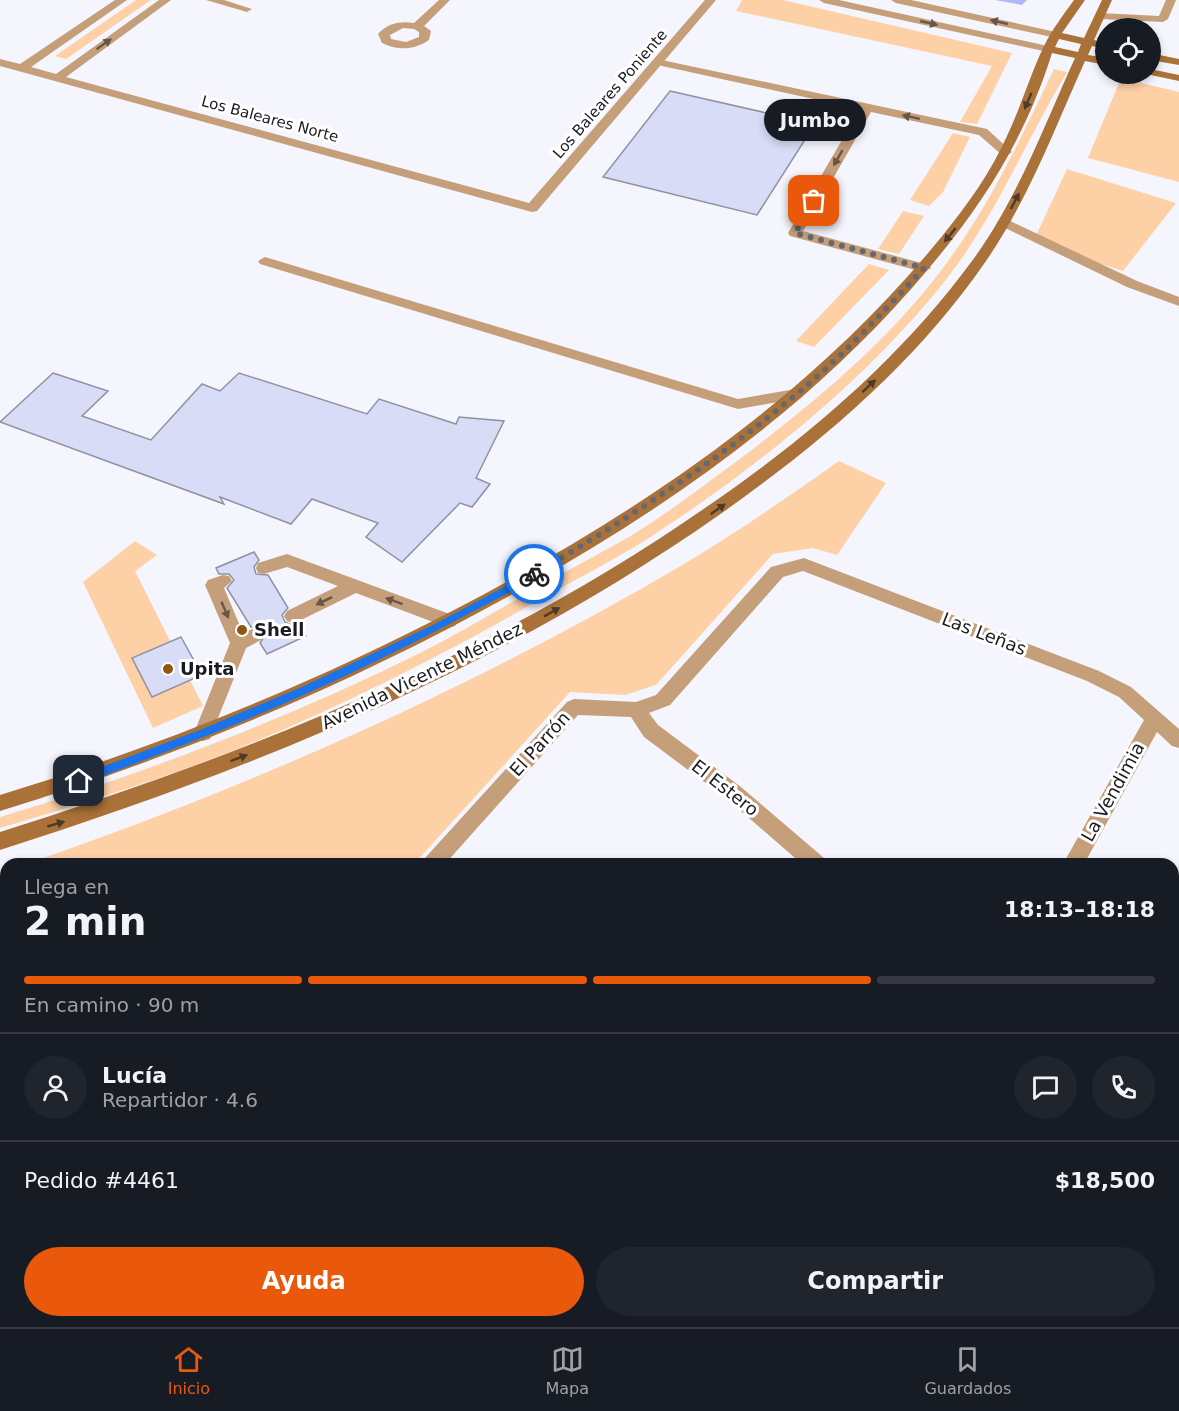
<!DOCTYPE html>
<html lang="es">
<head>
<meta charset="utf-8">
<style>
  body { margin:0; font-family:"DejaVu Sans",sans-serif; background:#20242c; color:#f1f3f6; height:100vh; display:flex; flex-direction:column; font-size:22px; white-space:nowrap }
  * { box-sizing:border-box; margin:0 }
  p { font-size:20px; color:#9ea1a6 }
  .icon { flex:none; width:33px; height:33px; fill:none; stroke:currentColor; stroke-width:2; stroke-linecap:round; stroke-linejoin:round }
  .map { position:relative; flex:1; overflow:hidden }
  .side { position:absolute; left:0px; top:858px; width:1179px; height:470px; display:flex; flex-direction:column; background:#171b24; border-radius:18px 18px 0 0; box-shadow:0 3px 9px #0003 }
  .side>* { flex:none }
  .controls { position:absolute; left:1095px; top:18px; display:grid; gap:12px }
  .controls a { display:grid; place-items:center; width:66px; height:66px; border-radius:50%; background:#171b24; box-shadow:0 3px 9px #0003; font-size:30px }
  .pin { position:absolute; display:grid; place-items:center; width:51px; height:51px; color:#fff; margin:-26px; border-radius:12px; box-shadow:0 3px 9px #0006 }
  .courier { position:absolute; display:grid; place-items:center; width:60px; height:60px; margin:-30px; border:4px solid #1a73e8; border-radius:50%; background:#fff; color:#222; box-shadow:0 2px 8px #0007 }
  .bubble { position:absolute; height:42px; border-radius:21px; background:#171b24; box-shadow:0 3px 9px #0003; font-size:20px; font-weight:700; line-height:42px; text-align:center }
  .overview em { font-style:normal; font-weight:700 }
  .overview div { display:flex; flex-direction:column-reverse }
  .overview { display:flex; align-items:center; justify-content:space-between; height:102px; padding:0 24px }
  h1 { font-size:39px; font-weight:700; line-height:45px }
  .bar { display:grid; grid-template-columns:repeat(4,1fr); gap:9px 6px; align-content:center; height:72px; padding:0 24px }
  .bar i { height:8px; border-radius:4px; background:#363941 }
  .bar .current { background:#ea580c }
  .bar p { grid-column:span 4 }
  .line { display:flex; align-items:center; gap:15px; padding:0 24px; border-top:2px solid #363941 }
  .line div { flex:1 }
  .round { display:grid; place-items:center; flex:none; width:63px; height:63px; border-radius:32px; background:#20242c }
  .action { display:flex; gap:12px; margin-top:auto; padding:12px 24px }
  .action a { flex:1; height:69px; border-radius:36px; background:#ea580c; color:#fff; font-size:24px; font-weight:700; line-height:69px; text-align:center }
  .action a+a { background:#20242c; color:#f1f3f6 }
  .tab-bar { display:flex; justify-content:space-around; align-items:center; height:84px; border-top:2px solid #363941; background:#171b24; font-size:16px; color:#9ea1a6 }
  .tab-bar a { display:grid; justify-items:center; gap:3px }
  .tab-bar .current { color:#ea580c }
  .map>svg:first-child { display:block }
  .green { fill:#fed0a6 }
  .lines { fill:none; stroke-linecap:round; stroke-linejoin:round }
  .stream { fill:#b2b8f7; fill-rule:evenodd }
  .building { fill:#d8dcf6; stroke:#9091a1; stroke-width:1.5 }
  .lane { fill:#c59e7a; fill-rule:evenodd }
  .street { fill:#c59e7a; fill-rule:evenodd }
  .secondary { fill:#aa7238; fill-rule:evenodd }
  .oneway { fill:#67564a }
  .oneway2 { fill:#4d3a2a }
  .route { fill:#1a73e8 }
  .done { stroke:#67686f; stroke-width:6; stroke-dasharray:0 10.8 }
  .poi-dot { fill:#905711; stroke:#fff; stroke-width:2 }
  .labels { text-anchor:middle; stroke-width:6; stroke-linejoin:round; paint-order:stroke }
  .far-street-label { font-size:15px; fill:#1b1c22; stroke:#fff }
  .poi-label { font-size:18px; font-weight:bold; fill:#1b1c22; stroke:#fff; text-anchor:start }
  .street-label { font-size:18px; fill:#1b1c22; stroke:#fff }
</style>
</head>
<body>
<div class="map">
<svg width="1179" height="1327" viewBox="0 0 1179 1327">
  <rect width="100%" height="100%" fill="#f5f6fd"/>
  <path class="green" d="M136,0H151L66,59L55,56Z
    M742,0H783L1012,53L977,124L960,122L992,66L736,11Z
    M1054,69L1067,72C1026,140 997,214 948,277C867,381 747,476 636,546C609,562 581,577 553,592C449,652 343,706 232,751C156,781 78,805 0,828V817C143,774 284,720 418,654C464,631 508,604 552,579C578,565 604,551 629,537C665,515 699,489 733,464C809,407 886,344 943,268C989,207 1021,138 1054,69Z
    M1121,78L1179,92V182L1088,158Z
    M953,133L970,137L943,192L929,206L910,200Z
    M1067,169L1176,203L1123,271L1033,242Z
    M903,211L924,216L899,254L878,249Z
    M869,264L889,270L814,347L796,341Z
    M839,461L886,483L837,555L813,548L773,554L656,685L625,695L570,692L414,864H26C252,786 473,688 679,567C734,534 787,498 839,461Z
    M135,541L157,555L135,571L170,641L132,658L190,680L203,706L153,728L83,582Z
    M6,871V929L0,925V873Z
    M32,1322H102L108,1327H26Z"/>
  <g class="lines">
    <path class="stream" d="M995,0H1027L1022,5Z"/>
  </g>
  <path class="building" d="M670,91L815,124L757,215L603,177Z
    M53,373L108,391L82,416L151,440L202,384L220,391L239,373L367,414L379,399L456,424L459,417L504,421L476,478L490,484L472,507L460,503L402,562L366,537L378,523L312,499L291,524L220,497L224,504L0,422Z
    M254,552L259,560L254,567L256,574L268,575L288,608L282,615L285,622L292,625L298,624L306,636L267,654L260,643L266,634L262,628L251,627L227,588L234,580L229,574H219L216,568Z
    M181,637L202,675L152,697L132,658Z"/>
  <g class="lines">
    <path class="lane" d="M1166,0H1176L1168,19L1163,22L1100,19L1095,16L1100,13L1159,16Z
      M657,59L987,129L1012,152L1006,156L1002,155L979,135L871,112L803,231L929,265L931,268L924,272L919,271L790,236L788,233L860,109L653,64L651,62Z
      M1004,218L1137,281L1179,297V306L1127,287L999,225L997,222Z
      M265,257L738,399L796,389L804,394L796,399L738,409L260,264L258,261Z
      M287,554L455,616L458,621L455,626L449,628L356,593L299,621L293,623L287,621L284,616L287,611L338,586L287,567L264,574L258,573L256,568L258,563Z
      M223,575L229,576L232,581L224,588L243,633L255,628L261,630L264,635L261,640L246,648L212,733L210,739L203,741L196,739L194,733L230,643L205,585L208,580Z"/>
    <path class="street" d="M115,0H127L31,67L56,74L159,0H171L66,77L529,203L705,0H716L537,211L532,212L0,66V59L20,64Z
      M206,0H224L252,9L247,12Z
      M439,0H450L424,26L431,31L429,40C414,50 398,51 382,43L378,34C388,23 400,21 414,23ZM403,28L414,29L419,32V37L406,42L391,39L390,35Z
      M819,0H839L1048,46L1054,49L1048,52L824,3Z
      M891,0H911L1056,32L1062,35L1056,38L896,3Z
      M804,558L1099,671L1131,687L1179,729V748L1172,746L1157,732L1084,864H1063L1144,720L1119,697L1087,681L803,571L783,577L670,705L649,713L658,725L741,787L824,858L827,864H802L727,799L644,737L631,717L578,715L445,864H422L425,858L567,702L574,699L636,702L656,695L771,567Z
      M6,1302V1322H16L12,1327H0V1305Z
      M146,1322H175L178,1327H148Z
      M824,1322H850L848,1327H822Z"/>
    <path class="secondary" d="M1074,0H1085L1062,33L1084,38L1102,0H1112L1094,40L1106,43V49L1092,46L1088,55L1106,58V65L1085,61C1055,128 1028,200 986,261C916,363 820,444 719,515C500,669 254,769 0,850V832C248,754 490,657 705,508C806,439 899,360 972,261C1017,200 1044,126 1075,58L1052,53C1023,146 975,216 912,288C803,412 668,507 525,587C358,681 183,755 0,811V795C158,747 310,685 456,609C639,513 812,397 943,235C968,204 991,172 1007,136C1021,107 1030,75 1044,46C1052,30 1063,15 1074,0ZM1059,39L1081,44L1078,52L1055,47Z
      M1150,53L1179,59V65L1150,60Z
      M1150,69L1179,75V81L1146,74H1150Z"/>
  </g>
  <defs><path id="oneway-solid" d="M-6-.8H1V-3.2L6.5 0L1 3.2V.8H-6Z" transform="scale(1.5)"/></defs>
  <g class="oneway">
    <use href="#oneway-solid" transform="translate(999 22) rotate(-167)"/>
    <use href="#oneway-solid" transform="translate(929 23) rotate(13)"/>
    <use href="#oneway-solid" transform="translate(104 44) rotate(-35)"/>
    <use href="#oneway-solid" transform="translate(911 117) rotate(-168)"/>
    <use href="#oneway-solid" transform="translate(838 158) rotate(120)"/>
    <use href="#oneway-solid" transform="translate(324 601) rotate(154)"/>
    <use href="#oneway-solid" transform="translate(394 601) rotate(-160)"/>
    <use href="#oneway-solid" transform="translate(225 610) rotate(67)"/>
  </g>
  <g class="oneway2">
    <use href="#oneway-solid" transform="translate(1028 101) rotate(113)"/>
    <use href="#oneway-solid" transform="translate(1015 201) rotate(-62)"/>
    <use href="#oneway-solid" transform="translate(950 235) rotate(129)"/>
    <use href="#oneway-solid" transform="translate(869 386) rotate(-43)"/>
    <use href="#oneway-solid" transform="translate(718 509) rotate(-35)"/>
    <use href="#oneway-solid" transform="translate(552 612) rotate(-29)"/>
    <use href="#oneway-solid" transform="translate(239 758) rotate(-21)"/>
    <use href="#oneway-solid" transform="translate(56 824) rotate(-16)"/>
  </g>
  <path class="route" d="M534,571L538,572V577C463,617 388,657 310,692C236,726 159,754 82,784H75L73,781L75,777L200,730L304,686L431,626Z"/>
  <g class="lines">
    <path class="done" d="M534,574C644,509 752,439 845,351C872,324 898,296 924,268L795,233L814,201"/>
  </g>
  <g class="poi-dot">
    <circle cx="242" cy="630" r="6"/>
    <circle cx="168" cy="669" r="6"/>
  </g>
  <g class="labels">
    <g class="far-street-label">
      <text transform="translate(610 94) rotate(-49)" y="5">Los Baleares Poniente</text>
      <text transform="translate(270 119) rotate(15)" y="5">Los Baleares Norte</text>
    </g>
    <g class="poi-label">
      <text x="254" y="636">Shell</text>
      <text x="180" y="675">Upita</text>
    </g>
    <g class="street-label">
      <text transform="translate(984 634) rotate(21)" y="6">Las Leñas</text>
      <text transform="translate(422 676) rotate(-26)" y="6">Avenida Vicente Méndez</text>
      <text transform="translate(540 744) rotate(-48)" y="6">El Parrón</text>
      <text transform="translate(725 788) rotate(38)" y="6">El Estero</text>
      <text transform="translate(1113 792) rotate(-61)" y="6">La Vendimia</text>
    </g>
  </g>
</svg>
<div class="controls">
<a><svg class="icon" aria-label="locate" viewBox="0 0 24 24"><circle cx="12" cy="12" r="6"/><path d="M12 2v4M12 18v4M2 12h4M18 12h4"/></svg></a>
</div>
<div class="pin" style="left:814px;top:201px;background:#ea580c"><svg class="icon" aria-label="bag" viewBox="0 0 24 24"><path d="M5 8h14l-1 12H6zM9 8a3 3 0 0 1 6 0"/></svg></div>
<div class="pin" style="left:79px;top:781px;background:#1f2937"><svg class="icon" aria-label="home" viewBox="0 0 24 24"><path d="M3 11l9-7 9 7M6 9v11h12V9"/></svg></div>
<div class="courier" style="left:534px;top:574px"><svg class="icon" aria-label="bike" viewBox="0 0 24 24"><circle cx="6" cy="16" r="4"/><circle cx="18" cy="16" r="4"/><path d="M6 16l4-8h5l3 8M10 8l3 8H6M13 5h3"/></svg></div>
<div class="bubble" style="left:764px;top:99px;width:102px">Jumbo</div>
<section class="side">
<div class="overview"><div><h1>2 min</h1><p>Llega en</p></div><em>18:13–18:18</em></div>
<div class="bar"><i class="current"></i><i class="current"></i><i class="current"></i><i></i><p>En camino · 90 m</p></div>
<div class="line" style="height:108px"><a class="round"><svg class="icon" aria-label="person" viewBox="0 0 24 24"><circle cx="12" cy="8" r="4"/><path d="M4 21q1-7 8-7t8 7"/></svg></a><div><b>Lucía</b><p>Repartidor · 4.6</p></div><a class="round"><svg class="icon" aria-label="chat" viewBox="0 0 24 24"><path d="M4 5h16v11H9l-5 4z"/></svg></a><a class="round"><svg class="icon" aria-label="phone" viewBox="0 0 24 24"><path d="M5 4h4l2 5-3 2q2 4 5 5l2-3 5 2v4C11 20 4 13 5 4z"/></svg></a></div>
<div class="line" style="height:78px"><div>Pedido #4461</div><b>$18,500</b></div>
<div class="action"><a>Ayuda</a><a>Compartir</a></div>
</section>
</div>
<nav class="tab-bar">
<a class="current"><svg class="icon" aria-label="home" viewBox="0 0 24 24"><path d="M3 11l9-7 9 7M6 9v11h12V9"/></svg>Inicio</a>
<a><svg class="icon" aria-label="map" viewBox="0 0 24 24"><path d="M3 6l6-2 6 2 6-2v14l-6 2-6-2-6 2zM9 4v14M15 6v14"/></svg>Mapa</a>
<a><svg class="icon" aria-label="saved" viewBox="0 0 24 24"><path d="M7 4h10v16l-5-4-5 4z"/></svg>Guardados</a>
</nav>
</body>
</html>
